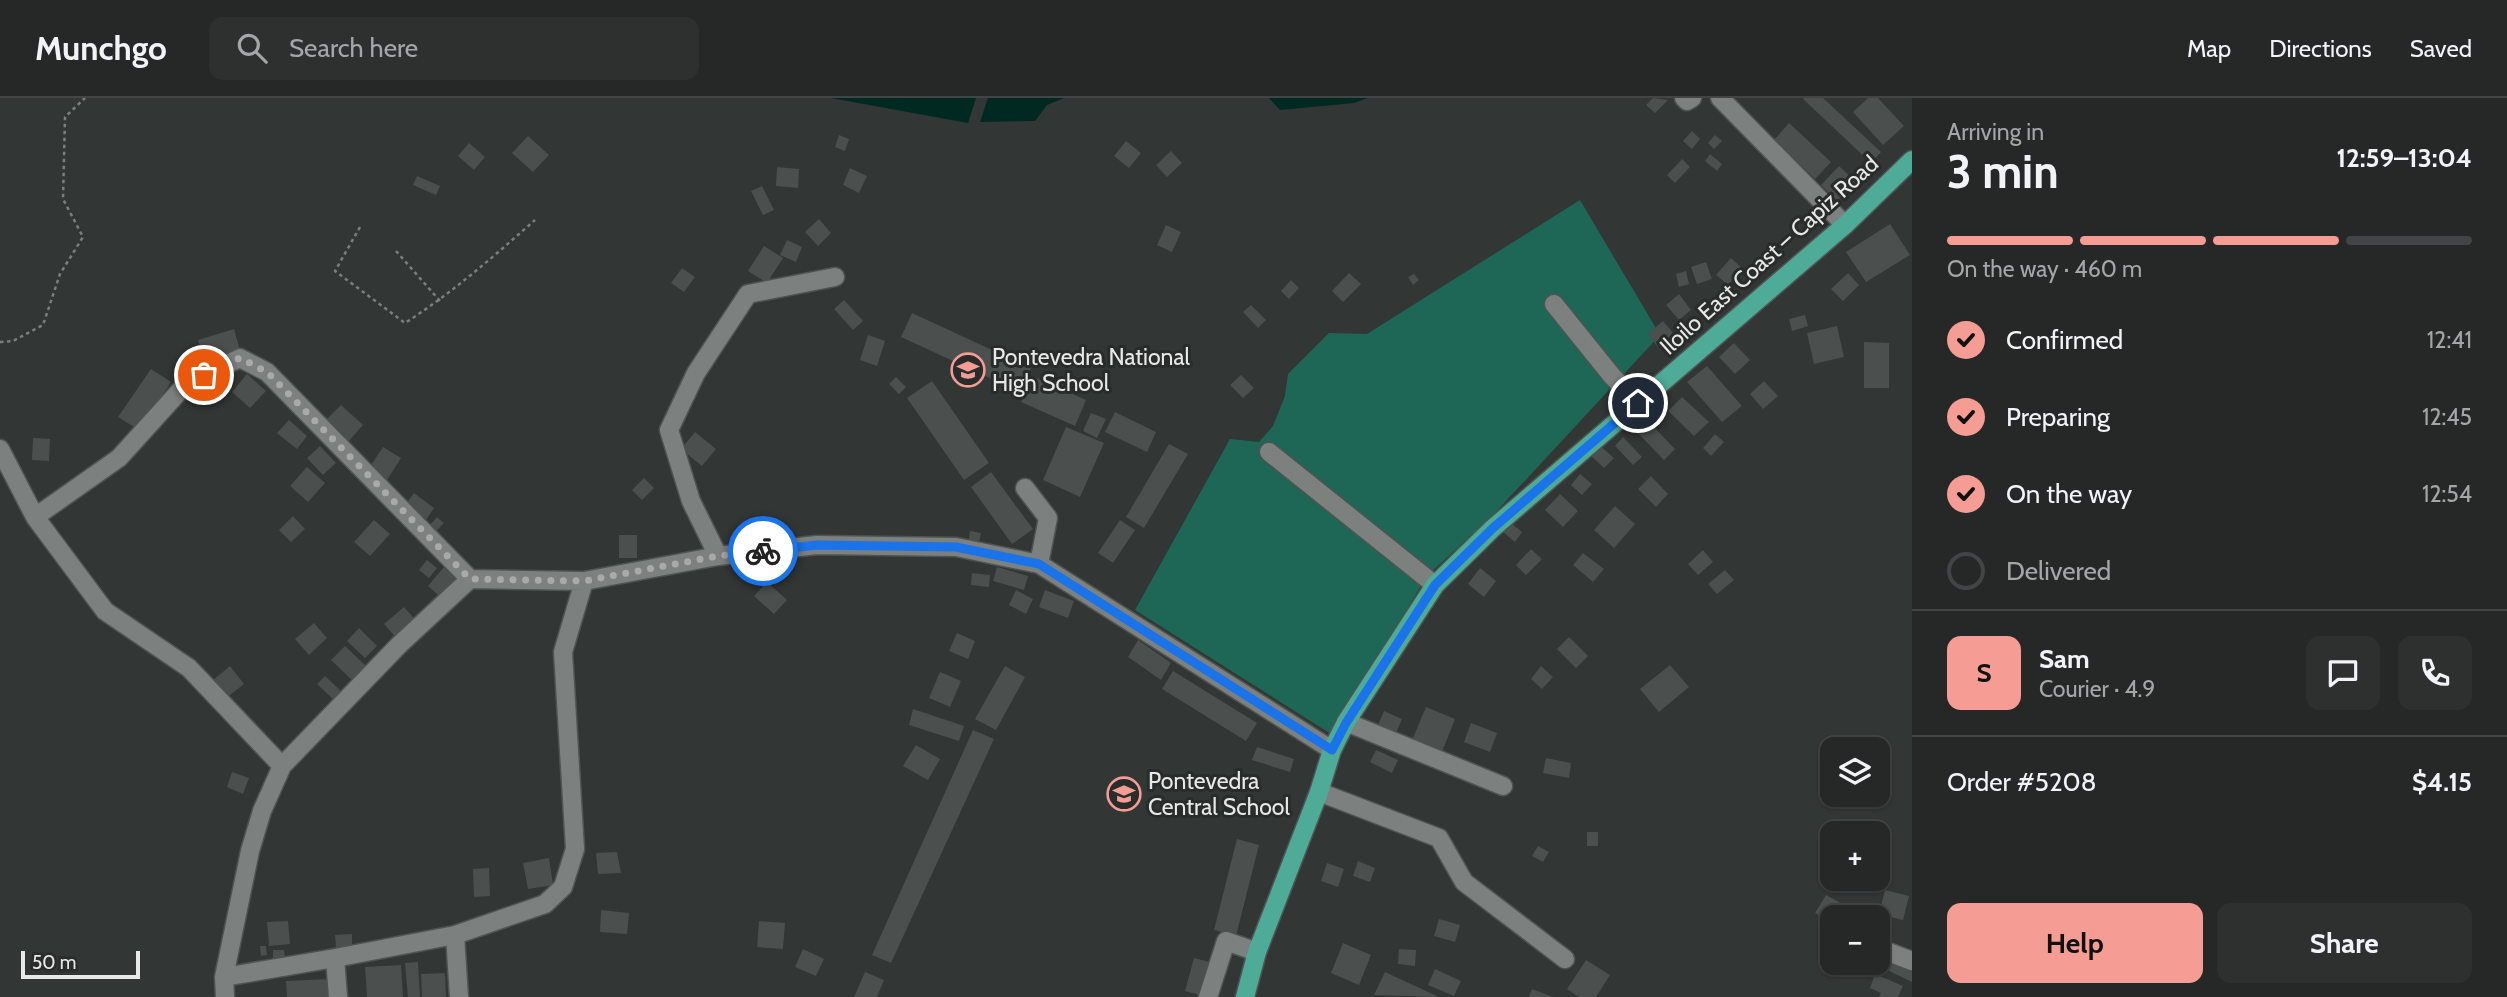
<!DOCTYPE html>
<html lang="en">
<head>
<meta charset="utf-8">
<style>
  body { margin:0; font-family:Cabin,sans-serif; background:#2e3030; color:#f1f3f6; height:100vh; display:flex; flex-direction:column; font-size:26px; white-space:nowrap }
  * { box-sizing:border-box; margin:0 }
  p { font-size:23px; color:#a4a6a8 }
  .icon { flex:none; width:38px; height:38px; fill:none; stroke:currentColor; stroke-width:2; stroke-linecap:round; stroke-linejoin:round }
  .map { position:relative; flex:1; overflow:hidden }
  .sheet { display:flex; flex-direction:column; background:#262828; width:595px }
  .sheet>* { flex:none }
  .fabs { position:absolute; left:1820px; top:639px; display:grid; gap:14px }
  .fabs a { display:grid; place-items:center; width:70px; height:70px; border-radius:14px; background:#262828; box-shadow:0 2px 5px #0004,0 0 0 2px #424445; font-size:35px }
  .scale { position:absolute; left:21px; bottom:18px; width:119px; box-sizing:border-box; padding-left:7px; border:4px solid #e6e9e8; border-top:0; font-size:19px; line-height:24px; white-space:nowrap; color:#e6e9e8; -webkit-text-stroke:5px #282c2b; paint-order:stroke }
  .pin { position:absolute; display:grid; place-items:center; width:60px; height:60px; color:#fff; margin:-30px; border:4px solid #fff; border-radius:50%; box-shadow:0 2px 7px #0007 }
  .courier { position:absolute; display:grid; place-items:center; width:70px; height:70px; margin:-35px; border:5px solid #1a73e8; border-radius:50%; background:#fff; color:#222; box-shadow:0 2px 9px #0007 }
  .summary em { font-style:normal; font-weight:700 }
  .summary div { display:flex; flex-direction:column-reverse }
  .summary { display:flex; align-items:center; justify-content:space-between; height:119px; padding:0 35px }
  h1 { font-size:46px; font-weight:700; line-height:52px }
  .bar { display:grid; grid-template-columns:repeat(4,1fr); gap:10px 7px; align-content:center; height:84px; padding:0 35px }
  .bar i { height:9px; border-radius:5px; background:#424445 }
  .bar .current { background:#f59c94 }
  .bar p { grid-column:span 4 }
  .line { display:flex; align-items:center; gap:18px; padding:0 35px; border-top:2px solid #424445 }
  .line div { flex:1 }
  .round { display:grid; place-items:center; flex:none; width:74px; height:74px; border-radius:14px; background:#2e3030 }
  ol { padding:0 35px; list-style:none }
  li { display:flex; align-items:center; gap:21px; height:77px }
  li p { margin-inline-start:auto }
  li .icon { padding:7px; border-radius:50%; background:#f59c94; color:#111; stroke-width:4 }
  li:last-child { color:#a4a6a8 }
  li i { width:38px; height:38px; border:4px solid #424445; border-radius:50% }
  .action { display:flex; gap:14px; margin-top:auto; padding:14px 35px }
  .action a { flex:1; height:80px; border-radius:14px; background:#f59c94; color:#111; font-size:28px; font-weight:700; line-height:80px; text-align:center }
  .action a+a { background:#2e3030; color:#f1f3f6 }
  header { display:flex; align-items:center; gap:42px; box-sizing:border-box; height:98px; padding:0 35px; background:#262828; border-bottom:2px solid #424445 }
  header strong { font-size:33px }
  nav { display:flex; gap:38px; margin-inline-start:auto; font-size:24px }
  .search { width:490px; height:63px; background:#2e3030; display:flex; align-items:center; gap:18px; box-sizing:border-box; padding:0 24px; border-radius:14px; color:#a4a6a8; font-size:26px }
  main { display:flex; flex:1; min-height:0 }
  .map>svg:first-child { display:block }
  .green { fill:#1e6757 }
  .water { fill:#002921 }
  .building { fill:#4b4f4e }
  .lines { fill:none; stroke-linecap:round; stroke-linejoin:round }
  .minor-casing { stroke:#4f5352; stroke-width:21 }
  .major-casing { stroke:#4f5352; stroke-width:21 }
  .path { stroke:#7b7f7e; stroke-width:2.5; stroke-dasharray:3.5 3.5; stroke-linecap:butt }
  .minor { stroke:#7c817f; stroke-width:18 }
  .major { stroke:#4eab98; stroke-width:18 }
  .done { stroke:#a7aaa9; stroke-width:7; stroke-dasharray:0 12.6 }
  .route { stroke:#1a73e8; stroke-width:9 }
  .labels { text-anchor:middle; stroke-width:6; stroke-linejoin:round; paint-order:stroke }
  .street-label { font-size:23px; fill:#e6e9e8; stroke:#282c2b }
  .poi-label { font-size:23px; fill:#e6e9e8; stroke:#282c2b; text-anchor:start }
</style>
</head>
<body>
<header>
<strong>Munchgo</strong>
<div class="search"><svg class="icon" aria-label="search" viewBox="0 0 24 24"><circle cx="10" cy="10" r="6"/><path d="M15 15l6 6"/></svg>Search here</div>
<nav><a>Map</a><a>Directions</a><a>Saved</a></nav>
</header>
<main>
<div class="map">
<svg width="1912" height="899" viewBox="0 0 1912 899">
  <rect width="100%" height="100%" fill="#323635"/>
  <path class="green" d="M1580,102L1660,237L1494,416L1427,478L1331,636L1135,512L1230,341L1259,344L1273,328L1285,298L1288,276L1329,235L1367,236Z"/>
  <path class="water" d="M831,0H976L968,25Z
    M988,0H1064L1047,7L1035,23L980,24Z
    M1269,0H1368L1354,5L1280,12Z"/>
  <path class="building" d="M1653,0L1668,2L1655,15L1646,7Z
    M1804,0H1823L1881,54L1871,65L1803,1Z
    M1868,0H1878L1904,28L1883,47L1853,14Z
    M1789,25L1831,64L1815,81L1774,42Z
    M1692,33L1700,41L1692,51L1683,43Z
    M839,37L849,41L845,53L835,49Z
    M1715,37L1722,43L1714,51L1708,45Z
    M528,38L549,57L533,74L512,55Z
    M1126,43L1141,55L1129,70L1114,58Z
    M469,45L485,59L474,72L458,58Z
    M1171,53L1182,65L1167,79L1156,67Z
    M1710,56L1722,66L1717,73L1705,63Z
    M1682,61L1690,69L1675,85L1667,77Z
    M1839,68L1856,84L1837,103L1821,87Z
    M777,69L799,71L798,90L776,88Z
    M850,70L867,78L859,95L843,87Z
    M417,78L440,88L436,97L413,87Z
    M762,88L774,112L763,117L751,93Z
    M819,121L831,135L818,148L805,134Z
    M1890,126L1910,157L1866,184L1846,154Z
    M1166,127L1181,134L1172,154L1157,147Z
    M787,142L802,149L796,164L780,157Z
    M764,148L783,160L767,185L748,173Z
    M1731,160L1742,170L1728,187L1716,177Z
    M1706,164L1712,181L1697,186L1691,169Z
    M682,170L695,179L684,194L671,185Z
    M1686,173L1689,186L1679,189L1676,176Z
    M1349,175L1361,186L1343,204L1332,193Z
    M1848,175L1859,187L1843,203L1831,191Z
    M1414,176L1419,182L1413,187L1408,179Z
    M1291,182L1299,190L1289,201L1281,193Z
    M1679,196L1691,212L1679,222L1666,207Z
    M844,202L863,223L853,232L834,211Z
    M1251,207L1266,222L1258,230L1243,214Z
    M912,215L1031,270L1020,294L901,239Z
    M1805,217L1808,228L1792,233L1789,221Z
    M1663,223L1674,236L1658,249L1648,236Z
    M1837,228L1844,259L1814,266L1807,235Z
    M234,231L241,256L206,266L198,242Z
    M868,237L885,243L877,268L860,262Z
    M1864,244L1889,245V290H1864Z
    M1734,245L1750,262L1735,276L1719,259Z
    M1707,268L1742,308L1722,324L1687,284Z
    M151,271L171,284L139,332L118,319Z
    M247,276L266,293L250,310L232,294Z
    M1241,277L1254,290L1243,300L1230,287Z
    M1032,278L1086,302L1075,328L1021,304Z
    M896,279L906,289L899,296L889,286Z
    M932,283L989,365L964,382L907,300Z
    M1764,283L1778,298L1763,311L1750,296Z
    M1682,299L1709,324L1694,338L1668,313Z
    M341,307L363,327L347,345L324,324Z
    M1115,314L1156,334L1147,354L1105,334Z
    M1091,315L1106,321L1097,340L1083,333Z
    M1645,320L1675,351L1664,362L1633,330Z
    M289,322L307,338L297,351L277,335Z
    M1066,329L1104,345L1080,399L1043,382Z
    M695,334L716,351L702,368L681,351Z
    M1715,336L1724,344L1711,358L1703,350Z
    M1623,339L1642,359L1633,367L1615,348Z
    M33,340L50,341L49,363L32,362Z
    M1169,346L1188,356L1144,430L1126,419Z
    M1599,347L1614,360L1604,370L1590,357Z
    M320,348L336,365L323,377L307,360Z
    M383,349L401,360L387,382L369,370Z
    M307,369L325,385L308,404L290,388Z
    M991,374L1033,431L1012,446L971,389Z
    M1580,376L1592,386L1582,397L1571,387Z
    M1651,378L1668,396L1656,409L1638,391Z
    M644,380L654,390L642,402L632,392Z
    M414,395L434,410L426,422L405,407Z
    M1560,396L1578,413L1563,429L1545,412Z
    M1615,408L1635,426L1614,450L1594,432Z
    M293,418L305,431L291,444L279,432Z
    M437,419L444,425L435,434L429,428Z
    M374,422L390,436L370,458L354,444Z
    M1120,422L1135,432L1113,465L1098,455Z
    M1511,425L1522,434L1515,444L1503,434Z
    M970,433L981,435L978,449L968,447Z
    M619,437H637V460H619Z
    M1531,451L1542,461L1526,477L1516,467Z
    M1703,452L1713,464L1698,477L1688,466Z
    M1583,455L1604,471L1593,484L1573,467Z
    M427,462L437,470L429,480L419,472Z
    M444,469L461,484L444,502L428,488Z
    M997,469L1028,478L1024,492L993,483Z
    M1480,470L1496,483L1484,499L1468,486Z
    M1725,472L1734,482L1717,496L1708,486Z
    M972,475L990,477L989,489L971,487Z
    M767,484L787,502L774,516L754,498Z
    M1016,492L1033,501L1026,516L1009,507Z
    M1045,492L1074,503L1068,520L1039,509Z
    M404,509L419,526L399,543L384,526Z
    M314,525L327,540L309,557L295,541Z
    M359,530L377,548L365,560L347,543Z
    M957,535L975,543L968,561L949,553Z
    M1569,539L1588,558L1576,570L1557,551Z
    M1138,542L1171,565L1161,582L1128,559Z
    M345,548L369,571L355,585L331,562Z
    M1670,567L1689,589L1659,614L1640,591Z
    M230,568L244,586L226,600L212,583Z
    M1005,568L1025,579L996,632L975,621Z
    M1541,568L1553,579L1542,591L1531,581Z
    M1173,573L1257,625L1246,643L1162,591Z
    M940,574L961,583L950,609L929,600Z
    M325,578L344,596L336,604L317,586Z
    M1426,609L1455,621L1440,659L1410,647Z
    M913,611L964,628L959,643L909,627Z
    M1384,613L1402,621L1393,642L1375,634Z
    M1471,625L1497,635L1490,654L1464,644Z
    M973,632L994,641L891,865L872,857Z
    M916,647L940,661L928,682L903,668Z
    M1257,649L1294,661L1290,674L1252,662Z
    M1376,652L1398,662L1392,675L1370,664Z
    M1546,660L1571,665L1569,680L1543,675Z
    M232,674L249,680L243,696L227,689Z
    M1587,734H1598V748H1587Z
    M1237,741L1259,747L1236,838L1214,832Z
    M1538,748L1549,754L1543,764L1532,758Z
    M617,754L621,775L598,776L596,755Z
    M549,760L553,787L528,791L523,765Z
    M1358,763L1375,770L1370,784L1353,778Z
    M1327,765L1344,771L1338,789L1321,783Z
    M489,770L490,798L474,799L473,771Z
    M1885,792L1909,798L1903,822L1879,816Z
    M1826,797L1860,816L1858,819H1832V825L1815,815Z
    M601,812L629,815L627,836L600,834Z
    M1439,821L1460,827L1455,844L1434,838Z
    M1878,821L1892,827L1887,840L1878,836Z
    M288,823L290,846L269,848L267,824Z
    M759,823L785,825L783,851L757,849Z
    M352,836V848L336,849L335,837Z
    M1343,845L1371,857L1359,887L1331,875Z
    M260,848H266L267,857L261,858Z
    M803,851L824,861L816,878L795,869Z
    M1399,851L1416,852L1415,868L1398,866Z
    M273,852H284L285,860H273Z
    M1892,856L1912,865V884L1885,871Z
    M1194,860L1213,865L1204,898L1185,893Z
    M1586,862L1610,877L1596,899H1579L1567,891Z
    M418,864L420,899H408L405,865Z
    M401,867L403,899H367L365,869Z
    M1435,871L1461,883L1454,898L1428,887Z
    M865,874L884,882L877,899H854Z
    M1385,874L1439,899L1374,897Z
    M445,875L446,899H422L421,876Z
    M1875,876L1903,888L1898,899H1879L1881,895L1870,890Z
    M329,881V899H287L286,883Z
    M1532,891L1553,899H1529Z"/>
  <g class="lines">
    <defs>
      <path id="minor" d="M1684,0L1687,3L1692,0
        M1720,0L1845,127
        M1554,206L1612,278L1638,305
        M0,351L35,419L105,513L189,570L282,668
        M1269,354L1435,487
        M1025,390L1048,420L1039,466
        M35,419L119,360L186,286L240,260L267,274L470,481
        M718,458L691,403L669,332L696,275L748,196L835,179
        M1346,624L1503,688
        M1319,694L1439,740L1464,784L1565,861
        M455,837L459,899
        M1878,850L1912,863
        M224,879L335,860
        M225,899L224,879L250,753L262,713L282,668L399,547L470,481L584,483L718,458L817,447L956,449L1039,466L1332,652
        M338,899L335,860L455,837L545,806L563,789L575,751L563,554L584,483
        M1208,899L1226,843L1257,854"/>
      <path id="major" d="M1245,899L1257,854L1319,694L1332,652L1346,624L1435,487L1493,430L1845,127L1912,62"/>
    </defs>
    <use href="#minor" class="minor-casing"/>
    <use href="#major" class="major-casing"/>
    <path class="path" d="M360,129L335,173L405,225C452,195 493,159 535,122
      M396,153L440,203
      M0,244L13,243L43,227L60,176L83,139L63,101L65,19L85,0"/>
    <use href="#minor" class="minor"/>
    <use href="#major" class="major"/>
  </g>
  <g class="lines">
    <path class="done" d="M204,277L240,260L267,274L470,481L584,483L718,458L763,453"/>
    <path class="route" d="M763,453L817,447L956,449L1039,466L1332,652L1346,625L1435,487L1493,430L1638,305"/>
  </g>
  <defs>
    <symbol id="school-ring" viewBox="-11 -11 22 22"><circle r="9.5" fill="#282c2b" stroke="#f59c94" stroke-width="1.5"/><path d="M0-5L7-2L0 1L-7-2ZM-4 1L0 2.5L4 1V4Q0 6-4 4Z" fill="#f59c94"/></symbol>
  </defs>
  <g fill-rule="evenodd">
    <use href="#school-ring" x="949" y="253" width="38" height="38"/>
    <use href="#school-ring" x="1105" y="677" width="38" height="38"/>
  </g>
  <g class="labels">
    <g class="street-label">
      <text transform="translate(1769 157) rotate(-42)" y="8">Iloilo East Coast – Capiz Road</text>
    </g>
    <g class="poi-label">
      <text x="992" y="267">Pontevedra National<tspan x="992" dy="26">High School</tspan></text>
      <text x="1148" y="691">Pontevedra<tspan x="1148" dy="26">Central School</tspan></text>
    </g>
  </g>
</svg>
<div class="fabs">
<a><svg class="icon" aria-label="layers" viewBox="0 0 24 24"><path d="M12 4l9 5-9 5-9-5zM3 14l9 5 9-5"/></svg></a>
<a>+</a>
<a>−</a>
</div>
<div class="scale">50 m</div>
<div class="pin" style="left:204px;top:277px;background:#ea580c"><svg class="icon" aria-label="bag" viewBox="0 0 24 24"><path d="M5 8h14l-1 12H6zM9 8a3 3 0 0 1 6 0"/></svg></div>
<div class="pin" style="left:1638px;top:305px;background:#1f2937"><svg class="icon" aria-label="home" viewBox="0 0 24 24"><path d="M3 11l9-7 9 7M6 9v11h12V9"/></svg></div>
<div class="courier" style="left:763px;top:453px"><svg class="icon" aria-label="bike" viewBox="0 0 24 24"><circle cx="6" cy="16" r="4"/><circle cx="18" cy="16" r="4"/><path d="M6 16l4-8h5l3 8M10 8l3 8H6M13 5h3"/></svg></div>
</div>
<section class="sheet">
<div class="summary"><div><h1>3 min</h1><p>Arriving in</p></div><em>12:59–13:04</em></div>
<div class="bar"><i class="current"></i><i class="current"></i><i class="current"></i><i></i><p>On the way · 460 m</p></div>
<ol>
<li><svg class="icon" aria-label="check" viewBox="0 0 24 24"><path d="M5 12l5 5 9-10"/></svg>Confirmed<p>12:41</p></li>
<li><svg class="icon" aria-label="check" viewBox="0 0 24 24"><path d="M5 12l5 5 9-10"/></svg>Preparing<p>12:45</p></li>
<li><svg class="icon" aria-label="check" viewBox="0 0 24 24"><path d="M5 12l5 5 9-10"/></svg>On the way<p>12:54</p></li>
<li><i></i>Delivered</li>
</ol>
<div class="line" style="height:126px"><b class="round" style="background:#f59c94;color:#111">S</b><div><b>Sam</b><p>Courier · 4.9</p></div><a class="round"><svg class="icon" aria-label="chat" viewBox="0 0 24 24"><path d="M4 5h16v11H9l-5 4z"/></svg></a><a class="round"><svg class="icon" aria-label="phone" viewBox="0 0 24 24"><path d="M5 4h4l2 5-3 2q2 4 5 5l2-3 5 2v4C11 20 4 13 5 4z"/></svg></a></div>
<div class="line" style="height:91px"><div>Order #5208</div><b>$4.15</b></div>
<div class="action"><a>Help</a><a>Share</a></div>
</section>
</main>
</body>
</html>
